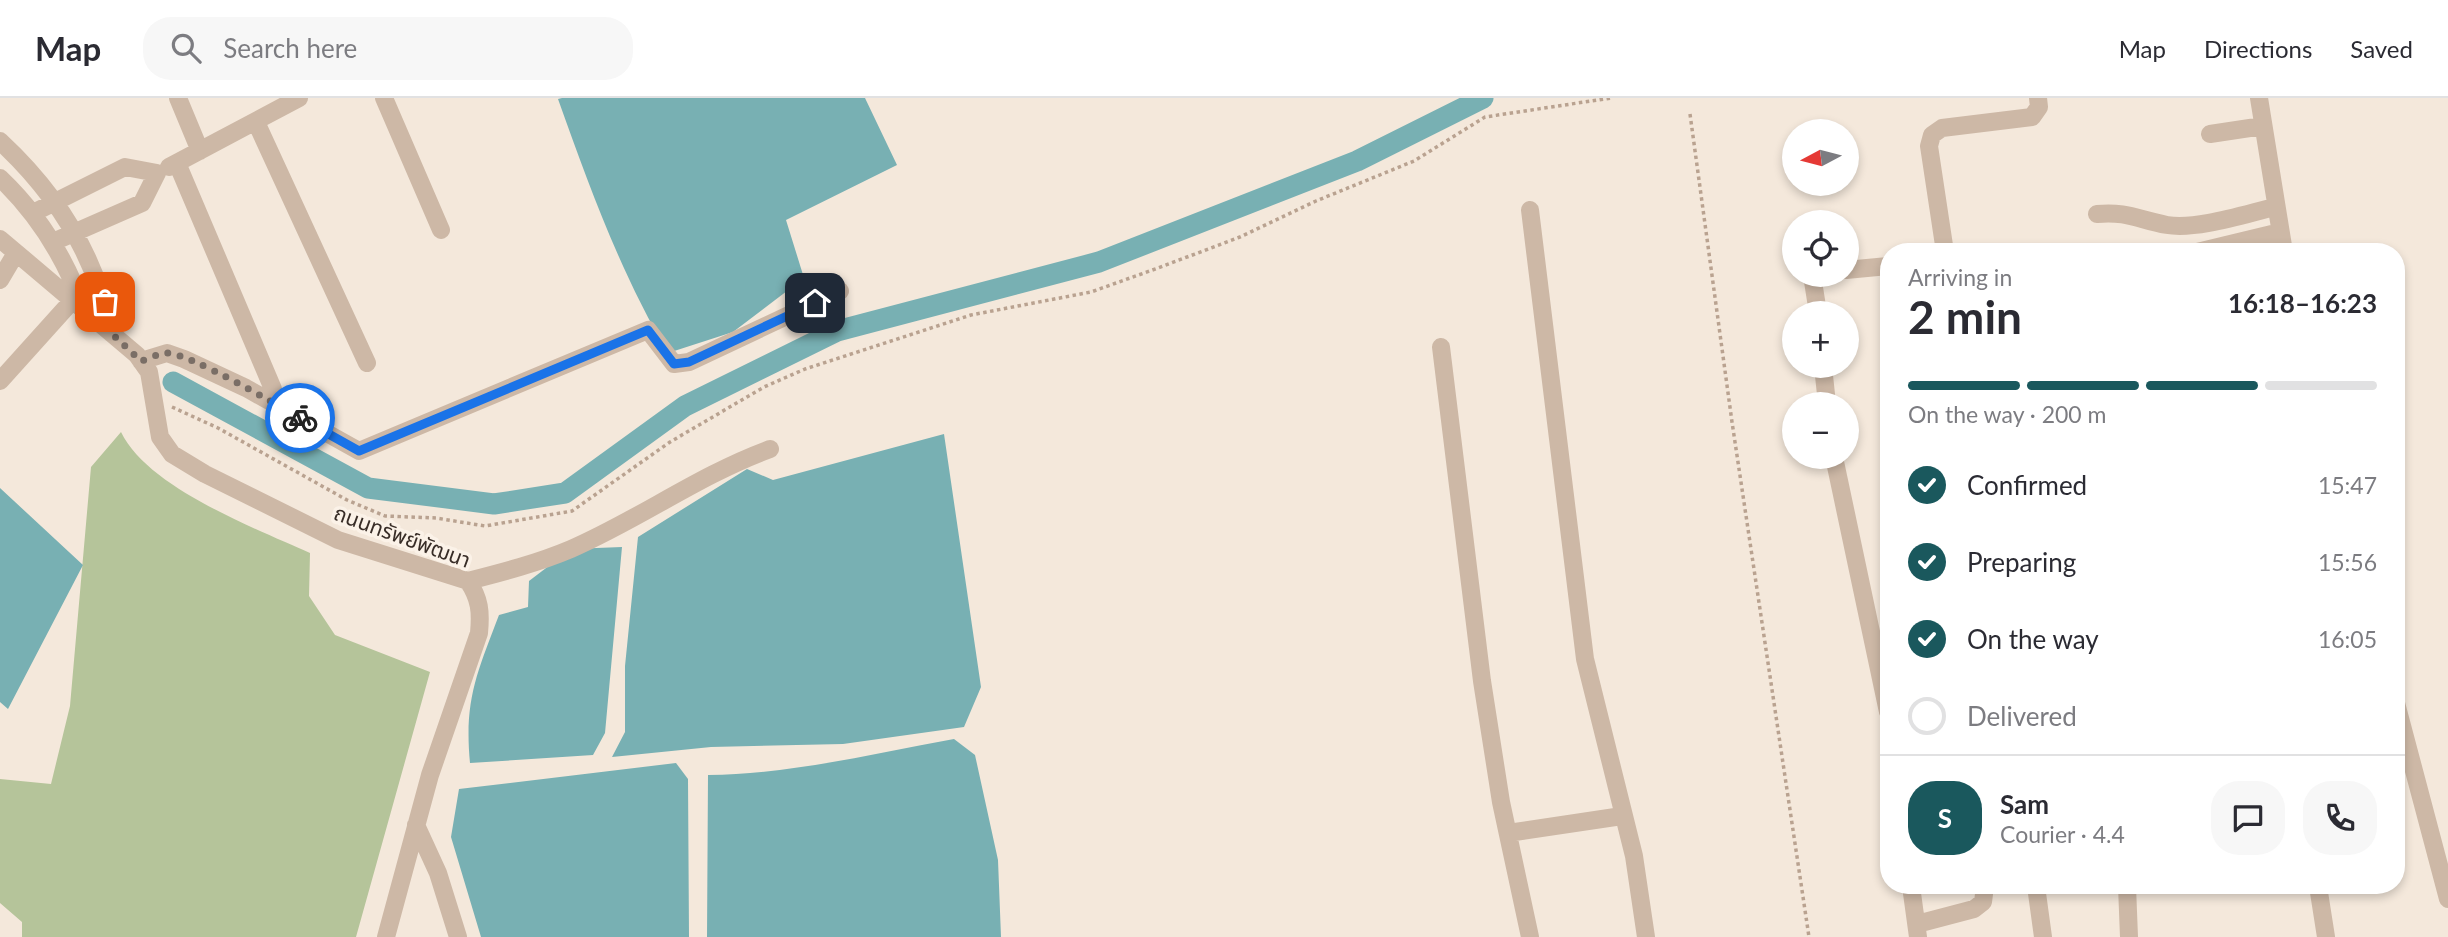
<!DOCTYPE html>
<html lang="en">
<head>
<meta charset="utf-8">
<style>
  body { margin:0; font-family:Lato,"Noto Sans Thai",sans-serif; background:#f7f7f7; color:#2b2b33; height:100vh; display:flex; flex-direction:column; font-size:26px; white-space:nowrap }
  * { box-sizing:border-box; margin:0 }
  p { font-size:23px; color:#7c7c81 }
  .icon { flex:none; width:38px; height:38px; fill:none; stroke:currentColor; stroke-width:2; stroke-linecap:round; stroke-linejoin:round }
  .map { position:relative; flex:1; overflow:hidden }
  .sheet { position:absolute; left:1880px; top:145px; width:525px; height:651px; display:flex; flex-direction:column; background:#fff; border-radius:28px; box-shadow:0 4px 10px #0003 }
  .sheet>* { flex:none }
  .needle { width:46px; rotate:263deg }
  .tools { position:absolute; left:1782px; top:21px; display:grid; gap:14px }
  .tools a { display:grid; place-items:center; width:77px; height:77px; border-radius:50%; background:#fff; box-shadow:0 4px 10px #0003; font-size:35px }
  .pin { position:absolute; display:grid; place-items:center; width:60px; height:60px; color:#fff; margin:-30px; border-radius:14px; box-shadow:0 4px 10px #0006 }
  .courier { position:absolute; display:grid; place-items:center; width:70px; height:70px; margin:-35px; border:5px solid #1a73e8; border-radius:50%; background:#fff; color:#222; box-shadow:0 2px 9px #0007 }
  .summary em { font-style:normal; font-weight:700 }
  .summary div { display:flex; flex-direction:column-reverse }
  .summary { display:flex; align-items:center; justify-content:space-between; height:119px; padding:0 28px }
  h1 { font-size:46px; font-weight:700; line-height:52px }
  .bar { display:grid; grid-template-columns:repeat(4,1fr); gap:10px 7px; align-content:center; height:84px; padding:0 28px }
  .bar i { height:9px; border-radius:5px; background:#e1e1e2 }
  .bar .active { background:#1a585d }
  .bar p { grid-column:span 4 }
  .line { display:flex; align-items:center; gap:18px; padding:0 28px; border-top:2px solid #e1e1e2 }
  .line div { flex:1 }
  .round { display:grid; place-items:center; flex:none; width:74px; height:74px; border-radius:28px; background:#f7f7f7 }
  ol { padding:0 28px; list-style:none }
  li { display:flex; align-items:center; gap:21px; height:77px }
  li p { margin-inline-start:auto }
  li .icon { padding:7px; border-radius:50%; background:#1a585d; color:#fff; stroke-width:4 }
  li:last-child { color:#7c7c81 }
  li i { width:38px; height:38px; border:4px solid #e1e1e2; border-radius:50% }
  header { display:flex; align-items:center; gap:42px; box-sizing:border-box; height:98px; padding:0 35px; background:#fff; border-bottom:2px solid #e1e1e2 }
  header strong { font-size:33px }
  nav { display:flex; gap:38px; margin-inline-start:auto; font-size:24px }
  .search { width:490px; height:63px; background:#f7f7f7; display:flex; align-items:center; gap:18px; box-sizing:border-box; padding:0 24px; border-radius:28px; color:#7c7c81; font-size:26px }
  .map>svg:first-child { display:block }
  .green { fill:#b5c49a }
  .water { fill:#78b0b3 }
  .lines { fill:none; stroke-linecap:round; stroke-linejoin:round }
  .canal { stroke:#78b0b3; stroke-width:21 }
  .path { stroke:#b9a290; stroke-width:3.5; stroke-dasharray:3.5 3.5; stroke-linecap:butt }
  .minor { stroke:#cdb8a6; stroke-width:18 }
  .done { stroke:#7a6e66; stroke-width:7; stroke-dasharray:0 12.6 }
  .route { stroke:#1a73e8; stroke-width:9 }
  .labels { text-anchor:middle; stroke-width:7; stroke-linejoin:round; paint-order:stroke }
  .street-label { font-size:21px; fill:#382d27; stroke:#fbf2e8 }
</style>
</head>
<body>
<header>
<strong>Map</strong>
<div class="search"><svg class="icon" aria-label="search" viewBox="0 0 24 24"><circle cx="10" cy="10" r="6"/><path d="M15 15l6 6"/></svg>Search here</div>
<nav><a>Map</a><a>Directions</a><a>Saved</a></nav>
</header>
<div class="map">
<svg width="2448" height="839" viewBox="0 0 2448 839">
  <rect width="100%" height="100%" fill="#f4e8db"/>
  <path class="green" d="M121,334C148,390 255,430 310,455L309,498L335,537L430,574L356,839H22V824L0,805V681L51,686L70,608L91,369Z"/>
  <path class="water" d="M562,0H865L897,67L786,122L804,180L733,234L668,255C621,176 589,88 558,1Z
    M944,336L981,589L964,629L843,646L711,649L612,659L625,634V568L638,439L747,371L773,382Z
    M0,390L83,467L8,611L0,604Z
    M622,449L605,635L593,657L470,665C464,602 477,575 499,517L528,509L529,483L571,451Z
    M954,641L975,657L998,762L1001,839H707L708,677C791,676 872,656 954,641Z
    M676,665L688,681L689,839H481L451,739L459,691Z"/>
  <g class="lines">
    <path class="canal" d="M173,284L368,390L494,406L565,395L685,308L837,233L1099,164L1357,63L1483,0"/>
    <path class="path" d="M1690,16L1732,324L1809,839
      M172,309L218,330L347,402L385,418L436,420L485,428L572,413L670,344L764,289L805,271L971,217L1091,194L1158,170L1240,139L1316,103L1414,63L1485,19L1611,0"/>
    <path class="minor" d="M178,0L200,53
      M384,0L441,132
      M2259,0L2284,154
      M256,24L367,265
      M2210,36L2263,28
      M0,43C56,95 97,159 111,235
      M177,65L273,291
      M169,69L299,0
      M0,80C40,118 66,161 84,212
      M1530,112L1585,561L1634,758L1646,839
      M33,115L125,69L157,75L142,105L53,144
      M2097,116C2127,113 2139,122 2167,127C2197,132 2245,116 2275,109
      M0,141L137,257L149,274L160,339L172,356L205,376L338,442L468,483C480,501 481,514 479,535L430,677L386,839
      M1945,154L1929,48L1932,37L1942,30L2032,19L2039,9L2038,0
      M2197,154L2280,134
      M1846,172L1888,168
      M1812,177L1818,215
      M0,182L16,155
      M1441,249L1482,583L1501,704L1530,839
      M141,263L167,255L184,261L246,290L359,353L648,232L674,266L689,264L840,193
      M1823,268L1827,306
      M0,283L72,203
      M1834,359L1888,614
      M468,483C503,474 538,465 571,451C640,421 699,377 770,351
      M2396,605L2448,801
      M416,727L438,775L458,839
      M1508,735L1622,718
      M1911,788L1918,839
      M2036,788L2043,839
      M2127,788L2129,839
      M2318,788L2326,839
      M1917,826L1974,811L1983,804L1985,788"/>
  </g>
  <g class="lines">
    <path class="done" d="M105,204L111,235L141,263C148,261 159,255 167,255C191,256 275,306 300,320"/>
    <path class="route" d="M300,320L359,353L648,232L674,266L689,264L815,205"/>
  </g>
  <g class="labels">
    <g class="street-label">
      <text transform="translate(402 439) rotate(20)" y="7">ถนนทรัพย์พัฒนา</text>
    </g>
  </g>
</svg>
<div class="tools">
<a><svg class="needle" viewBox="-14 -14 28 28"><path d="M0-13l5 13h-10z" fill="#e53935"/><path d="M0 13l5-13h-10z" fill="#7c7c81"/></svg></a>
<a><svg class="icon" aria-label="locate" viewBox="0 0 24 24"><circle cx="12" cy="12" r="6"/><path d="M12 2v4M12 18v4M2 12h4M18 12h4"/></svg></a>
<a>+</a>
<a>−</a>
</div>
<div class="pin" style="left:105px;top:204px;background:#ea580c"><svg class="icon" aria-label="bag" viewBox="0 0 24 24"><path d="M5 8h14l-1 12H6zM9 8a3 3 0 0 1 6 0"/></svg></div>
<div class="pin" style="left:815px;top:205px;background:#1f2937"><svg class="icon" aria-label="home" viewBox="0 0 24 24"><path d="M3 11l9-7 9 7M6 9v11h12V9"/></svg></div>
<div class="courier" style="left:300px;top:320px"><svg class="icon" aria-label="bike" viewBox="0 0 24 24"><circle cx="6" cy="16" r="4"/><circle cx="18" cy="16" r="4"/><path d="M6 16l4-8h5l3 8M10 8l3 8H6M13 5h3"/></svg></div>
<section class="sheet">
<div class="summary"><div><h1>2 min</h1><p>Arriving in</p></div><em>16:18–16:23</em></div>
<div class="bar"><i class="active"></i><i class="active"></i><i class="active"></i><i></i><p>On the way · 200 m</p></div>
<ol>
<li><svg class="icon" aria-label="check" viewBox="0 0 24 24"><path d="M5 12l5 5 9-10"/></svg>Confirmed<p>15:47</p></li>
<li><svg class="icon" aria-label="check" viewBox="0 0 24 24"><path d="M5 12l5 5 9-10"/></svg>Preparing<p>15:56</p></li>
<li><svg class="icon" aria-label="check" viewBox="0 0 24 24"><path d="M5 12l5 5 9-10"/></svg>On the way<p>16:05</p></li>
<li><i></i>Delivered</li>
</ol>
<div class="line" style="height:126px"><b class="round" style="background:#1a585d;color:#fff">S</b><div><b>Sam</b><p>Courier · 4.4</p></div><a class="round"><svg class="icon" aria-label="chat" viewBox="0 0 24 24"><path d="M4 5h16v11H9l-5 4z"/></svg></a><a class="round"><svg class="icon" aria-label="phone" viewBox="0 0 24 24"><path d="M5 4h4l2 5-3 2q2 4 5 5l2-3 5 2v4C11 20 4 13 5 4z"/></svg></a></div>
</section>
</div>
</body>
</html>
